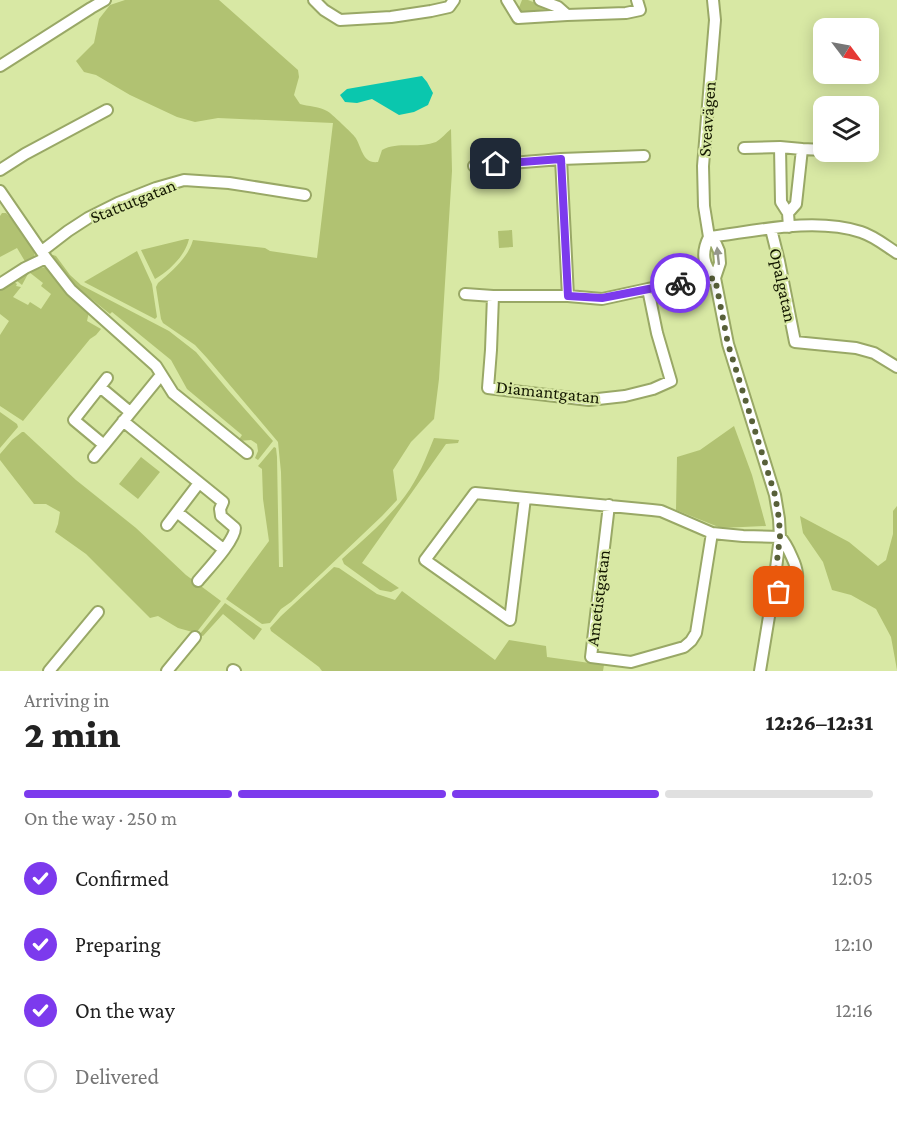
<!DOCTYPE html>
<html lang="en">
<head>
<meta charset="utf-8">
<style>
  body { margin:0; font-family:"Crimson Pro",serif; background:#f6f6f6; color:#222; height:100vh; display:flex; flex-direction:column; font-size:22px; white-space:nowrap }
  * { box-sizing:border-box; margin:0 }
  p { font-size:20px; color:#767676 }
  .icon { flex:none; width:33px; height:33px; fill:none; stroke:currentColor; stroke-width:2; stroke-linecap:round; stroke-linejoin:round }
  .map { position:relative; height:671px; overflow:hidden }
  .panel { display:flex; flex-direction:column; background:#fff; flex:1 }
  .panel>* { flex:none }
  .needle { width:39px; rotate:122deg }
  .fabs { position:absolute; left:813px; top:18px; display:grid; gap:12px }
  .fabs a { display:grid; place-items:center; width:66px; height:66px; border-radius:12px; background:#fff; box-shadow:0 3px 15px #0003; font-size:30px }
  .pin { position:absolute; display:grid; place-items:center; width:51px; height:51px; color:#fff; margin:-26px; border-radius:12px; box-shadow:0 3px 9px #0006 }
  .courier { position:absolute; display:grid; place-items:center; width:60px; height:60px; margin:-30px; border:4px solid #7c3aed; border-radius:50%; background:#fff; color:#222; box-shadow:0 2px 8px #0007 }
  .overview em { font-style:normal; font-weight:800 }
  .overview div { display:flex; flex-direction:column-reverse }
  .overview { display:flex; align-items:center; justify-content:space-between; height:102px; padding:0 24px }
  h1 { font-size:39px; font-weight:800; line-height:45px }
  .bar { display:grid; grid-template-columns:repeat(4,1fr); gap:9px 6px; align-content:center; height:72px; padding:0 24px }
  .bar i { height:8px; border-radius:4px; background:#e0e0e0 }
  .bar .selected { background:#7c3aed }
  .bar p { grid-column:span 4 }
  ol { padding:0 24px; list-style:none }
  li { display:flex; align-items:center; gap:18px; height:66px }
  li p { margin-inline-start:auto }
  li .icon { padding:6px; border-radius:50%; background:#7c3aed; color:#fff; stroke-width:4 }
  li:last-child { color:#767676 }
  li i { width:33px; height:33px; border:3px solid #e0e0e0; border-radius:50% }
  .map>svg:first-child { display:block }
  .green { fill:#b1c272 }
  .water { fill:#0ac7ae }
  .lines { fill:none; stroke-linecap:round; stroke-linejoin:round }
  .minor-casing { stroke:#99a866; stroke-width:14 }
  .minor { stroke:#fff; stroke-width:10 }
  .oneway { fill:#95978c }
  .done { stroke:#586039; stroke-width:6; stroke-dasharray:0 10.8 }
  .route { stroke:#7c3aed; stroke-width:8 }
  .labels { text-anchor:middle; stroke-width:4.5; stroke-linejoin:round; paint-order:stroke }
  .street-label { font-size:18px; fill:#131700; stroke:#d8e8a4 }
</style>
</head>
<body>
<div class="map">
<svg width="897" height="671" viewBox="0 0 897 671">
  <rect width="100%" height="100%" fill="#d8e8a4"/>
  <path class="green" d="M125,0H219L298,70L299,77L294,95L300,104C307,106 321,107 327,111C330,112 354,135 355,137C362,147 362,164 378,162L382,150C398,141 418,149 436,142C441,139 446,133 451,129L452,171L439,379L434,419L411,442L393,470L397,500L382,516L322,573L291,602L281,609L270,623L262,624L226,599L269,541L263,499L262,469L258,466L274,447L276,448L277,457L279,567H283L281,472L278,442L207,358L195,345L163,323L161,319L156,287L158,283C172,271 188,258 193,240L265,248L270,251L317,258L333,123L218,118L195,122L177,117L130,95L96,75L84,72L76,61L94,43L99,19L110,5Z
    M522,0H528L546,7L543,14L523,16L518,10Z
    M2,213H6L9,216L35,251L34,259L26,263L17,248L0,257V216Z
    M512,230L513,247L499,248L498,231Z
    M186,239H189C185,256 169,271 155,279L141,250Z
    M137,251L152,284L157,317L155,319L84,282Z
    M53,255L56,256L70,275L81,285L169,331L196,352L228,390L273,441L258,460L255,458L258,451L257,444L251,440L238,441L242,435L187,389L171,360L112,312L110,314L68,280L50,258Z
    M46,267L66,290L89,312L87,321L101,329L96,335L90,339L23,421L0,406V335L9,321L0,314V290L14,282L17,284L16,286L21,287L13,297L28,305L30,302L41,309L51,294L41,286L43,283L29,272L22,285L17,281C24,273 35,269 46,267Z
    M0,412L17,424L18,427L0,448Z
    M734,426L752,475L766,526L721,528L676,510L677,457L700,450Z
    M22,432H24L76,480L136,528L186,575L221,601L196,633L178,628L158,616L150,618L86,554L55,532L58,524L60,512L46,504H34L0,460V454L12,440Z
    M434,438L459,440L458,443L446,444L362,563L399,588L391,592L380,590L344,564L342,559C364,539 387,520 405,496C418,479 426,458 434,438Z
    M141,457L160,472L138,499L119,484Z
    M897,506V670L891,637L876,609L851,595L832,590L823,562L803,533L800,516L849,542L878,566L886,560L893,534V511Z
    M334,567L339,568L377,594L395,600L402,591L495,660L509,640L546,646L547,657L604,665L603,671H322L319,667L271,631L270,628L281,616Z
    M225,603L262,629L254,640L223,614L203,636L199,635Z"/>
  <path class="water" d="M422,76L427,82L433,93L428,105L414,112L399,115L372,99L357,103L345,102L340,95L347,89Z"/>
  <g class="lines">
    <defs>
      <path id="minor" d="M314,0L324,10L340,20L391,17L431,11L449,7L454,0
        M507,0L518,18L567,15
        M540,0L558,7L567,15L626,13L640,10L637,0
        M713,0L715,20L703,166L704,206L709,237L716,244L719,251L720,263L715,278
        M0,66L91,8L105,0
        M780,147L802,149
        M744,148L780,147L781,202L788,213L789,227
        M840,152H848
        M561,159L568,296
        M474,166L561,159L644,156
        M0,170L25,154L107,110
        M0,191L46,258L71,290L156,366L173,393L247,453
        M788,213L796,204L802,149L824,150
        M771,229L779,261L795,342L856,348L874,353L897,367
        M709,237C701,253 703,265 715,278L728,344L775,495L779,519L780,537L773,592L760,671
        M709,237C757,231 814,217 861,232C874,236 886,246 897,253
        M42,251L68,231L88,218L118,203L156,188L184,180L229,183L305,195
        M0,284L25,268L46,258
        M465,294L493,296H568L602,299L648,289L715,278
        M493,296L491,350L488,388L589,400L625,396L653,389L671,381L657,333L648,289
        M107,378L74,420L104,445L161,375
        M100,387L130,412
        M123,421L223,502L220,509L221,516L235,528C235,541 207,570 198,581
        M94,457L104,445
        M525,498L510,620L425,560L475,493L652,510L661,511L712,533L743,536L780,537C787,544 790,553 794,562C802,583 795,592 773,592
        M609,505L591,657L631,662L684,647L691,641L696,633L712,533
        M177,512L223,549
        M167,525L199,483
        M233,670L235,671
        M49,671L98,612
        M167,671L195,637"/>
    </defs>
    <use href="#minor" class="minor-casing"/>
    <use href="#minor" class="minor"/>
  </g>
  <defs><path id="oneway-solid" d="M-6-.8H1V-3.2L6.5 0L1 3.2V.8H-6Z" transform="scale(1.5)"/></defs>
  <use class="oneway" href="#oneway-solid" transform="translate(718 256) rotate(-96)"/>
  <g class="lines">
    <path class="done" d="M680,283L715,278L728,344L775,495L779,519L780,537L773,592H779"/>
    <path class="route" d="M496,164L561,159L568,296L602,298L680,283"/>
  </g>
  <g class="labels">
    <g class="street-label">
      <text transform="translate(707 119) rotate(-86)" y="6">Sveavägen</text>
      <text transform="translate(133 201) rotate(-22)" y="6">Stattutgatan</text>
      <text transform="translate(783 285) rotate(78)" y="6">Opalgatan</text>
      <text transform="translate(548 392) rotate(6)" y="6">Diamantgatan</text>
      <text transform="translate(598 598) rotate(-83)" y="6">Ametistgatan</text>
    </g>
  </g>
</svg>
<div class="fabs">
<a><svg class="needle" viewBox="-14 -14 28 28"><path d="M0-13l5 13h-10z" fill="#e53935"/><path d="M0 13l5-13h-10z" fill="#767676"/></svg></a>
<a><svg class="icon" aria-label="layers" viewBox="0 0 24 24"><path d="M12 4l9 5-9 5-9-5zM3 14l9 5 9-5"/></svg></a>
</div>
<div class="pin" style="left:779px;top:592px;background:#ea580c"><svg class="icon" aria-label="bag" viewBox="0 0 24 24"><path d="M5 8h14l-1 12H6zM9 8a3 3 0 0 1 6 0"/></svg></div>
<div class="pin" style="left:496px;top:164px;background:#1f2937"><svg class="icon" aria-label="home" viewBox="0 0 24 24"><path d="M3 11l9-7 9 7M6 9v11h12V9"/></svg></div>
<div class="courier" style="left:680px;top:283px"><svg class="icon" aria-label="bike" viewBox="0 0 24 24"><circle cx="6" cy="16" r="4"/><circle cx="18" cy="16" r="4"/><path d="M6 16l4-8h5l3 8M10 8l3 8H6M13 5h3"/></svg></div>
</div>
<section class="panel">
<div class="overview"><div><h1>2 min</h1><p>Arriving in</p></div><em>12:26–12:31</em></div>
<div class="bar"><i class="selected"></i><i class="selected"></i><i class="selected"></i><i></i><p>On the way · 250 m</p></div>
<ol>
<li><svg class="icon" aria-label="check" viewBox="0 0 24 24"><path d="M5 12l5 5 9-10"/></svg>Confirmed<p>12:05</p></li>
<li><svg class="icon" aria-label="check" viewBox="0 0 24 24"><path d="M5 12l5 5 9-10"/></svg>Preparing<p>12:10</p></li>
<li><svg class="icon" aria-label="check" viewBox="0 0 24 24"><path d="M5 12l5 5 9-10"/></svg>On the way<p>12:16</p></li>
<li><i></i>Delivered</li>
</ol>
</section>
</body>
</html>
